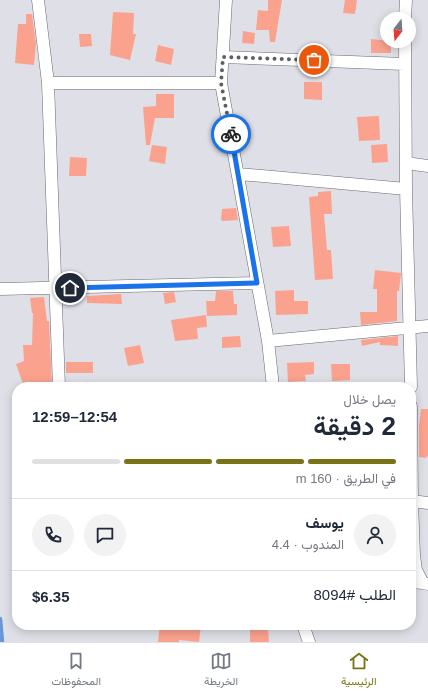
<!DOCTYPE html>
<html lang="ar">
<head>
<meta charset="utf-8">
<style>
  body { margin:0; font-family:Arial,Vazirmatn,sans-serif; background:#f2f2f3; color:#1f2937; direction:rtl; height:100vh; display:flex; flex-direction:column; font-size:15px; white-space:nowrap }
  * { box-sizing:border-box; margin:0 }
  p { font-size:13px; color:#747a83 }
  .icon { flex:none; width:22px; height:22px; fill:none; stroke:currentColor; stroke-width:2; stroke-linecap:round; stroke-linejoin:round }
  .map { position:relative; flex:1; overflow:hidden; direction:ltr }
  .side { position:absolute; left:12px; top:382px; width:404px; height:248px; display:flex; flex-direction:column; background:#fff; border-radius:16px; box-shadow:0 2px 10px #0003; direction:rtl }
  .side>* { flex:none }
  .needle { width:26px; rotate:197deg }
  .fabs { position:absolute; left:380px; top:12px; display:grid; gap:8px }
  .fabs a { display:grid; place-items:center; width:36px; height:36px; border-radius:50%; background:#fff; box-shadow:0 2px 10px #0003; font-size:20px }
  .pin { position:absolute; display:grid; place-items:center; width:34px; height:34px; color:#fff; margin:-17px; border:2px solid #fff; border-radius:50%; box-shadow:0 1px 4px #0007 }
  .courier { position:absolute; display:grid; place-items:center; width:40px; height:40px; margin:-20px; border:3px solid #1a73e8; border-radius:50%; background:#fff; color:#222; box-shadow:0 1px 5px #0007 }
  .summary em { font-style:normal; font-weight:600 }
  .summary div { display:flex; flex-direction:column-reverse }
  .summary { display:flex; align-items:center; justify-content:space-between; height:68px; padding:0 20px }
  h1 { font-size:26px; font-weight:600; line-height:30px }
  .bar { display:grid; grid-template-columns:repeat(4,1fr); gap:6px 4px; align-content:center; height:48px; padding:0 20px }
  .bar i { height:5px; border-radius:3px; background:#e0e1e3 }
  .bar .on { background:#797316 }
  .bar p { grid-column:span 4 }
  .line { display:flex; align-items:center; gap:10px; padding:0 20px; border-top:1px solid #e0e1e3 }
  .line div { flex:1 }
  .round { display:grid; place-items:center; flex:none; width:42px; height:42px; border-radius:21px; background:#f2f2f3 }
  .tab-bar { display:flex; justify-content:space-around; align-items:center; height:56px; border-top:1px solid #e0e1e3; background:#fff; font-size:11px; color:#747a83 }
  .tab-bar a { display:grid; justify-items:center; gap:2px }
  .tab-bar .on { color:#797316 }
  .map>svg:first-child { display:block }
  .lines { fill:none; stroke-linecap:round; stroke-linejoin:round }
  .stream { stroke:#6996d7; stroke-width:4.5 }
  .building { fill:#faa28e }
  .minor-casing { stroke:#68696e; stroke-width:13 }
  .minor { stroke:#fff; stroke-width:12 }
  .done { stroke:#5e5f62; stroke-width:4; stroke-dasharray:0 7.2 }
  .route { stroke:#1a73e8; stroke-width:5 }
</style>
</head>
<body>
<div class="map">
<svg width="428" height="642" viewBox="0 0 428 642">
  <rect width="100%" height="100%" fill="#dfe0e7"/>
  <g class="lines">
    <path class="stream" d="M0,619L2,642"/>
  </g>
  <path class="building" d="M268,0H282L275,42H270L269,30H256L258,10L268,11Z
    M345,0H357L355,14L343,13Z
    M113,12L134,13L133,34H136L130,60L110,55Z
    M26,14H32L36,44L34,65L15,63L18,24H26Z
    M243,31L255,33L254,44L242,43Z
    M79,34H91L92,46L80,47Z
    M371,39L391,41V53H371Z
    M158,45L174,49L171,65L155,61Z
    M304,82H322V100L304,99Z
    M156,94H174V118H155L150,145H146L143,107L156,106Z
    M379,116L380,140L359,141L357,117Z
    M387,144L388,162L372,163L371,145Z
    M152,145L167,147L165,164L149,161Z
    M70,157L87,158L86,176H69Z
    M331,191L332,214H324L327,250H331L333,279L315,280L309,197L318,196V192Z
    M236,208L238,220L223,221L221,220L222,209Z
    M289,226L291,246L273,247L271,227Z
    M375,270L401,273L399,291H397V321L361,325L360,312H377V289H373Z
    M294,290V301H308V314L276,315L275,291Z
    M216,291H233L234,304H237V315L207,316L206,301H215Z
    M174,292L176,302L165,304L163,293Z
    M121,294L122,304L87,303V296Z
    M44,297L47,321H49L52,387H24L16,364L24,361L23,345H32L33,313H32L30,298Z
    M206,315L207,327L197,328L198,339L175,341L171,320Z
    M240,336L241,347L222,348V337Z
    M398,336V346L380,345V342L362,346L361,340Z
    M140,345L144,363L128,366L124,348Z
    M66,362H93V373H66Z
    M314,362V374L305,375L306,381L288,382L287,363Z
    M331,364H350V380L332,381Z
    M421,409H428V456L425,458L419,457V426Z
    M160,625H201L199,642L179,640V642H158Z
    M268,629L269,642H250V630Z"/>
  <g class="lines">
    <defs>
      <path id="minor" d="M38,0L48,83L59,387
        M226,0L221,83L268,341L273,387
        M405,19L406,0
        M405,41L406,189L411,387
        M223,57L404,64
        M48,83H221
        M406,163L428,166
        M239,174L406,189
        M0,289L257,283
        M268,341L428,326
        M411,406L412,501L414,555L416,570L423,583L428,584
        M412,501L428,503
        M411,582L423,583
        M303,625L309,642"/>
    </defs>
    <use href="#minor" class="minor-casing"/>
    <use href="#minor" class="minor"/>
  </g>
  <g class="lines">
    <path class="done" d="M231,134L221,83L223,57L314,60"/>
    <path class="route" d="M70,288L257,283L231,134"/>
  </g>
</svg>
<div class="fabs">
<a><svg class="needle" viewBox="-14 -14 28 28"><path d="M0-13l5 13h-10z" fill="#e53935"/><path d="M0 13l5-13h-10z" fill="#747a83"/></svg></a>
</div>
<div class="pin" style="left:314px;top:60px;background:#ea580c"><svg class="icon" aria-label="bag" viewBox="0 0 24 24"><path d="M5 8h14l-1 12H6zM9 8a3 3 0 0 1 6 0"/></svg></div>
<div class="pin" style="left:70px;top:288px;background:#1f2937"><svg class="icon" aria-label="home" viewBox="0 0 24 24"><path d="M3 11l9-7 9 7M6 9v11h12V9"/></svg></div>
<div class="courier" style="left:231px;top:134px"><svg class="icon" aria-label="bike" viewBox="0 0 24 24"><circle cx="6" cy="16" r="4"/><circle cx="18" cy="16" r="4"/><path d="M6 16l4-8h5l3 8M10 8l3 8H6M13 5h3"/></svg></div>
<section class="side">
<div class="summary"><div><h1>2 دقيقة</h1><p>يصل خلال</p></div><em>12:54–12:59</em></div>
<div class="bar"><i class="on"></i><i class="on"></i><i class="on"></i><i></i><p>في الطريق · 160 m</p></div>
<div class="line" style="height:72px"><a class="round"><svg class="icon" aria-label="person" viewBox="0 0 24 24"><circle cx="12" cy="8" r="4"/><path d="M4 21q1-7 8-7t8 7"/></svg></a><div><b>يوسف</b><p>المندوب · 4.4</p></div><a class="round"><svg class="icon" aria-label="chat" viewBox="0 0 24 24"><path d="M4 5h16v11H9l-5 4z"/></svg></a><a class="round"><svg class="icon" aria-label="phone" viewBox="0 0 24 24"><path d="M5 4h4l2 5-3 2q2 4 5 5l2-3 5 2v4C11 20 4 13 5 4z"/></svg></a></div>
<div class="line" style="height:52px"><div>الطلب #8094</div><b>$6.35</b></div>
</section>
</div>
<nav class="tab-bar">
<a class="on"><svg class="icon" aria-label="home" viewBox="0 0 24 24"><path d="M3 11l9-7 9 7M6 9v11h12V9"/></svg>الرئيسية</a>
<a><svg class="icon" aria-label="map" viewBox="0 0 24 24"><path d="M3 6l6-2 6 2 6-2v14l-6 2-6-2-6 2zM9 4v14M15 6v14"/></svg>الخريطة</a>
<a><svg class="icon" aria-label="saved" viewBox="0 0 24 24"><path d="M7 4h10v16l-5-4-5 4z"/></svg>المحفوظات</a>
</nav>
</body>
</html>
